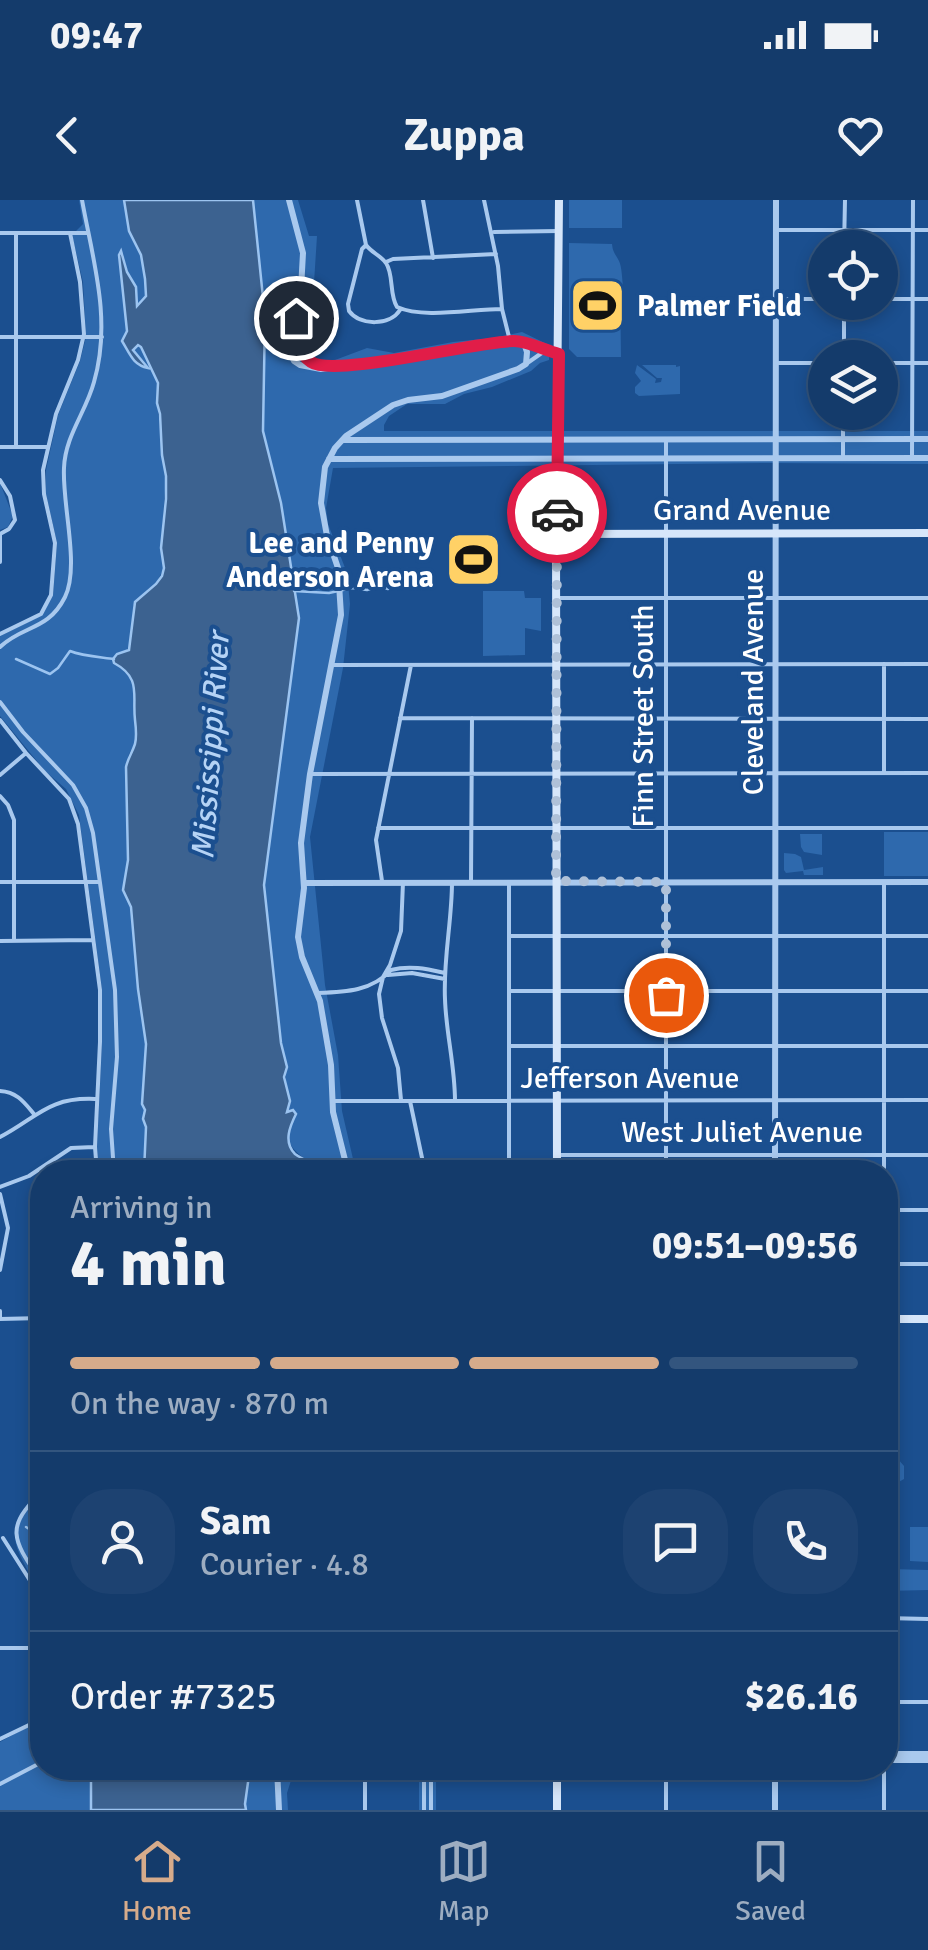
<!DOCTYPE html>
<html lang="en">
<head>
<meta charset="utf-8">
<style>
  body { margin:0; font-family:Signika,sans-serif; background:#1d4271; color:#f1f3f6; height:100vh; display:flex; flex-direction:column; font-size:38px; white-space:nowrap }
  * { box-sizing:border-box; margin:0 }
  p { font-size:32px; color:#9dadc1 }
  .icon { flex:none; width:55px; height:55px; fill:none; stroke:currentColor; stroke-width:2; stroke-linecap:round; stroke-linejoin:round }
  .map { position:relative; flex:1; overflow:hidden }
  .side { position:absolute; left:30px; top:960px; width:868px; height:620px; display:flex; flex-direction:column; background:#143b6b; border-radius:40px; box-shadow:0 5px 15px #0003,0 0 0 2px #33557e }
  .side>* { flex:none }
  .buttons { position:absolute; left:808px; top:30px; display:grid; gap:20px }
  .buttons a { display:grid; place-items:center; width:90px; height:90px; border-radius:50%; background:#143b6b; box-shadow:0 5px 15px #0003,0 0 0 2px #33557e; font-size:50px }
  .pin { position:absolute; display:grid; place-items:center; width:85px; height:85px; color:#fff; margin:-42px; border:5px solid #fff; border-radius:50%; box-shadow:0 2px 10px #0007 }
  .courier { position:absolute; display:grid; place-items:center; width:100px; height:100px; margin:-50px; border:8px solid #e11d48; border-radius:50%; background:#fff; color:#222; box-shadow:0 2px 12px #0007 }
  .headline em { font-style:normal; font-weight:700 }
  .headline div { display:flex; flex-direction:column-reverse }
  .headline { display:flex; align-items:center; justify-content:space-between; height:170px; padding:0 40px }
  h1 { font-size:65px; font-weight:700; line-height:75px }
  .bar { display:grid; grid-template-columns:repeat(4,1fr); gap:15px 10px; align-content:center; height:120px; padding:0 40px }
  .bar i { height:12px; border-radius:8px; background:#33557e }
  .bar .current { background:#d6ab8b }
  .bar p { grid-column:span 4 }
  .line { display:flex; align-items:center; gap:25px; padding:0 40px; border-top:2px solid #33557e }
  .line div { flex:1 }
  .round { display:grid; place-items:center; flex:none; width:105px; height:105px; border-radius:40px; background:#1d4271 }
  .status { display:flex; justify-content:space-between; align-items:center; height:70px; padding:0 50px; background:#143b6b; direction:ltr }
  .status svg { height:28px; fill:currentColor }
  header { display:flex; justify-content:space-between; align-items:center; height:130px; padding:0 40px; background:#143b6b; font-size:45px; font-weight:700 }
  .dock { display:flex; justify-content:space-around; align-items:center; height:140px; border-top:2px solid #33557e; background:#143b6b; font-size:28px; color:#9dadc1 }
  .dock a { display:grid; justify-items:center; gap:5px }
  .dock .current { color:#d6ab8b }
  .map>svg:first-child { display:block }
  .green { fill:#2e69ad }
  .water { fill:#3c6290; stroke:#9cc4f0; stroke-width:2.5 }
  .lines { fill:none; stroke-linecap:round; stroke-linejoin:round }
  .stream { stroke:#9cc4f0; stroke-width:2.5 }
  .minor { stroke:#a9c9ee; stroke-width:4 }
  .tertiary { stroke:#a9c9ee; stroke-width:6 }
  .secondary { stroke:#d6e6fa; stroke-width:8 }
  .done { stroke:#afc1d8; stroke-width:10; stroke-dasharray:0 18 }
  .route { stroke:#e11d48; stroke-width:12 }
  .labels { text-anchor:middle; stroke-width:8; stroke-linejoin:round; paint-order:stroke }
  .poi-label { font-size:30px; font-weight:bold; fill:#fff; stroke:#1b4f8f; text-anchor:start }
  .street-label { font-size:30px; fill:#fff; stroke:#1b4f8f }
  .water-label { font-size:32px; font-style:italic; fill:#b5d3f5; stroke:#1b4f8f }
</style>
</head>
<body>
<div class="status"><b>09:47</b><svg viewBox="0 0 49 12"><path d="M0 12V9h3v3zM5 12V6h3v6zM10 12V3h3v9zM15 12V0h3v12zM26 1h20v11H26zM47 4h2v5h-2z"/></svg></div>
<header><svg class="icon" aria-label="back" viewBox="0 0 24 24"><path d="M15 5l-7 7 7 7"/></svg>Zuppa<svg class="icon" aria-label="heart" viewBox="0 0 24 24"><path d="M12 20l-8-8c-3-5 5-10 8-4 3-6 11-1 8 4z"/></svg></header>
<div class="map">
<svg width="928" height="1610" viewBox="0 0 928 1610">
  <rect width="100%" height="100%" fill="#1b4f8f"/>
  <path class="green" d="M79,0H124L129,31L141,55L145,79L146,96L137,107C134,88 127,72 123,53L119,55L128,131L122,141C128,152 133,166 146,167L143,160L133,150L138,144L141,147L158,183L157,203L166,276L161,348L164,368L156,384L148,389L133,406C132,433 135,443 117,465L123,467L132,480L136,497L135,544L129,554L126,567L128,633V660L123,686L131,707L138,789L146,844L142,904L145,910L143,919L145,927L144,972H99L97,947L102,842V790L79,615L66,589L45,571L0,516V436L42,415L53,395L57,343L46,294V270L58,215L80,161L86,137L83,82L72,35L83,24Z
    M253,0H298L309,36H317L314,83L307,84L299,142L319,161L327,163L367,148L394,153L453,142L493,138L522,132L549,145V160L540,163L531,171L492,187L464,194L445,204H407L389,216L384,225V231H928V264L769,263L333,268L326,308L328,324L347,373L350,404L343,468L310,637L325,785L338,855L342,911L356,972H312L310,963C294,950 280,942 294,919L290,913H287C286,889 287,866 281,843L264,685L299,418L281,303L263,230L265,117Z
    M569,0H622V28H569Z
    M569,43L612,44C613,53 615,53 619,61C622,67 622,79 623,86L620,87L621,157H577L569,149Z
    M637,165L656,179L655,183L661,182L662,178H657L642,165H676V167L680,166V194L639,196L635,193V187L641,181L635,173Z
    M0,283L13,316L8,327L0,330Z
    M483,391H524L525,398H541V431L525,428V455L483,456Z
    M884,632H928V676H884Z
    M800,634H822V655L804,652L801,647Z
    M784,653L795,654L801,657L804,670L823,667V675H804L803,671L786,673L784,670Z
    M885,1233L890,1234L894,1242L892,1252L904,1266V1279L885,1290Z
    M42,1282V1398C13,1338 0,1342 42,1282Z
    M910,1327H928V1362L910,1361Z
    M885,1330L890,1331V1369L928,1370V1390L885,1391Z
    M42,1469V1568H91V1610H0V1542L36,1522L37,1497Z
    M250,1568H295L287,1593L288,1610H246L245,1604Z
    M419,1568H436V1610H419Z"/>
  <path class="water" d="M124,0H253L265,117L263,231L281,303L299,418L264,685L281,843L287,867L284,877L290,901L287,912L293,910L296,914C290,926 283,942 295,954C300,958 305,959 310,963L312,972H144L146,927L143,919L145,910L142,904L146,844L138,789L131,707L123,690L128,660L126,567C128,558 132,553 135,544C137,536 136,528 135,520C132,495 142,478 114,463L113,459L117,454L129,450L135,402L156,384L162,376L164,368L161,348L166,299V276L162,255L160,214L157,203L158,183L141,147L138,145L133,150L148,168C133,165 130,154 122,141L127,131L119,55L121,51L127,72L136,87L137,106L146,96L145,79L141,55L129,31Z
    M91,1568H250L245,1604L246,1610H91Z"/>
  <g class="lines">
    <path class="stream" d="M294,391L329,393L352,388L367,390L379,386L388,389L401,380L407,369
      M16,459L50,474L58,468L70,451C82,456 100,457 114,459
      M26,1327L37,1334"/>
    <path class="minor" d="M357,0L366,45C371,52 381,56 386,63C394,75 389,94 397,107C424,119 471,109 502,109
      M423,0L433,58
      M484,0L498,66L502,109L510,141
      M778,30H928
      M494,32L559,31
      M0,33H88
      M366,45L362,49L348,104L349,111C360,126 390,126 400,110
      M844,48L845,0
      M386,62L393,59L496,54
      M775,99H825
      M880,99H928
      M0,137H102
      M524,143L557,154
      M844,158V102
      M775,163H825
      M880,163H928
      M526,164L546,150
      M0,247H48
      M16,247V33
      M912,255L913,0
      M843,258V212
      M0,280L10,296L15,320L9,329L0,334
      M0,362V334
      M558,398H928
      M0,434L41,414L51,395L55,343L44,294L43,270L56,214L78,160L84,134L80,82L70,33
      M0,447C23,425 48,431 65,397C80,366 62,305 64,268C65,236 86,212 94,182C112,120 93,61 82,0
      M333,465L928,464
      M0,502L23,532L73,585L86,608L93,633L115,790L117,857L111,929L114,972
      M400,518L928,519
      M0,520L26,553L69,599L78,624L100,790V842L95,947L97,972
      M884,573V464
      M310,574L928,573
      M0,575L26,553
      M0,596L8,605L14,620V741
      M378,628H928
      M382,681L376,640L411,465
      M0,682H100
      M452,682C452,721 443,760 445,799C446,833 455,866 455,901
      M471,682L472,518
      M509,682V972
      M884,682V972
      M509,736H928
      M0,741L92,740
      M388,775L412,773L445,779
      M509,791H928
      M318,793C346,792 372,791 391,770C410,765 427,769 445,773
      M509,846H928
      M0,891C17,892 24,902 34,914
      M401,900L398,868L382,818L379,794L383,777L390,765L401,731L403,682
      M333,901L928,900
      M410,901L425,972
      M0,937C38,917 48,897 95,899
      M558,955H928
      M666,972V239
      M0,987L29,976L71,948L94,947
      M0,994L8,1028L0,1070
      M885,1010H928
      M885,1064H928
      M0,1111V1119L42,1118V1108
      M42,1293C0,1328 17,1345 42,1383
      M3,1338L36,1390L42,1404
      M885,1418L928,1419
      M891,1419V1555
      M0,1448H42
      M885,1502H928
      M0,1539L31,1524L34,1521L38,1479L42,1461
      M424,1568V1610
      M431,1568V1610
      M666,1568V1610
      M0,1584L42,1562
      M365,1610V1568
      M884,1610V1568"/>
    <path class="tertiary" d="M289,0L303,53L298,143L304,156L319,166
      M298,112C292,128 285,146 294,161L300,165L321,169L510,141L524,143L527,152L526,164L518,169L442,196L408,200L393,205L346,236L335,248L325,267L321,303L327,336L338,368L341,415L310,574L301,643L304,688L298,737L302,757L320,801L331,865L333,912L348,972
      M343,240L928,239
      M329,259L928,258
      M304,683L928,682
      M775,972L776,0
      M885,1554H928
      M885,1560H928
      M277,1568L279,1610
      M775,1610V1568"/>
    <path class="secondary" d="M556,334L928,333
      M557,972L556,327L559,0
      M885,1119H928
      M557,1568V1610"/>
  </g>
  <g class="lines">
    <path class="done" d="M557,313L556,681L666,682V795"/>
    <path class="route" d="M296,118L298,112C299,131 293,150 311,162C334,178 477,141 514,141C528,141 544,150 559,154L557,313"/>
  </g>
  <defs>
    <symbol id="stadium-square" viewBox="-11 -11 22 22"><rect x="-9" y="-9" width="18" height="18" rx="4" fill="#ffd166" stroke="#1b4f8f"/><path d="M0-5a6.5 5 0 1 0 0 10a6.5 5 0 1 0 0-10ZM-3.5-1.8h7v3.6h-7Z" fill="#111"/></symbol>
  </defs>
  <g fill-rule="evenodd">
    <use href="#stadium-square" x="566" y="74" width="63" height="63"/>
    <use href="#stadium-square" x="442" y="328" width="63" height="63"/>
  </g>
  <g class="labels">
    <g class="poi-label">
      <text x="637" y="116">Palmer Field</text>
      <text x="434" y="353" text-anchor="end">Lee and Penny<tspan x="434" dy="34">Anderson Arena</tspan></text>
    </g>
    <g class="street-label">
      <text x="742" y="320">Grand Avenue</text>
      <text transform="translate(753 482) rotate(-90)" y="10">Cleveland Avenue</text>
      <text transform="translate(643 516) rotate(-90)" y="10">Finn Street South</text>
      <text x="630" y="888">Jefferson Avenue</text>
      <text x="742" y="942">West Juliet Avenue</text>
    </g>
    <g class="water-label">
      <text transform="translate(210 546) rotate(-86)" y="11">Mississippi River</text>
    </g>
  </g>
</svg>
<div class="buttons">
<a><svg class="icon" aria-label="locate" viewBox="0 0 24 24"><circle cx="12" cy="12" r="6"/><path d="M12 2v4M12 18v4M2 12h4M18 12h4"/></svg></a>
<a><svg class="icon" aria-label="layers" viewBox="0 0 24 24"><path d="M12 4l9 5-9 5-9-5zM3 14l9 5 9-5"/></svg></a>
</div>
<div class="pin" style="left:666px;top:795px;background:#ea580c"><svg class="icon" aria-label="bag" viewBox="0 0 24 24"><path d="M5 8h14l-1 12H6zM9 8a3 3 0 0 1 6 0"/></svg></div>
<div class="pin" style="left:296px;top:118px;background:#1f2937"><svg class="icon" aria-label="home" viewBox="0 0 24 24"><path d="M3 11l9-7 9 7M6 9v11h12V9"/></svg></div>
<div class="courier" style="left:557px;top:313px"><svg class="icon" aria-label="car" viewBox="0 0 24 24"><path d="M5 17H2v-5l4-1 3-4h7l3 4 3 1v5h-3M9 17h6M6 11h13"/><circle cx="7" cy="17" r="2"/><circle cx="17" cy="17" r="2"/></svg></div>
<section class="side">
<div class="headline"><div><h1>4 min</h1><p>Arriving in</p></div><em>09:51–09:56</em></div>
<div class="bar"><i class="current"></i><i class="current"></i><i class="current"></i><i></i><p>On the way · 870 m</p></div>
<div class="line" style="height:180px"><a class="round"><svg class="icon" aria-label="person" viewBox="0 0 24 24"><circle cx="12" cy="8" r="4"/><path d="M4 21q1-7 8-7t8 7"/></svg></a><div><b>Sam</b><p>Courier · 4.8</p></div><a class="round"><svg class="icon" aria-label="chat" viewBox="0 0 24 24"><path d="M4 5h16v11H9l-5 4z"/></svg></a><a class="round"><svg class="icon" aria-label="phone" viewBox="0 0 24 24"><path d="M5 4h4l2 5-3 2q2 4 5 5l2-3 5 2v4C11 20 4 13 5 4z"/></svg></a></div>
<div class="line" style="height:130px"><div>Order #7325</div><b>$26.16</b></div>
</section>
</div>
<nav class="dock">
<a class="current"><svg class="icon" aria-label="home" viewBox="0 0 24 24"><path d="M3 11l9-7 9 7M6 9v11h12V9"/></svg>Home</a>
<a><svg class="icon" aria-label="map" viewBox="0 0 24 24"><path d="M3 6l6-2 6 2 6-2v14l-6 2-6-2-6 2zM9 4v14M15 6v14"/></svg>Map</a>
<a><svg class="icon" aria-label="saved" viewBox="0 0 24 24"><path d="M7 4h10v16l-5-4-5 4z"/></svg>Saved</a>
</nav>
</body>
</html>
